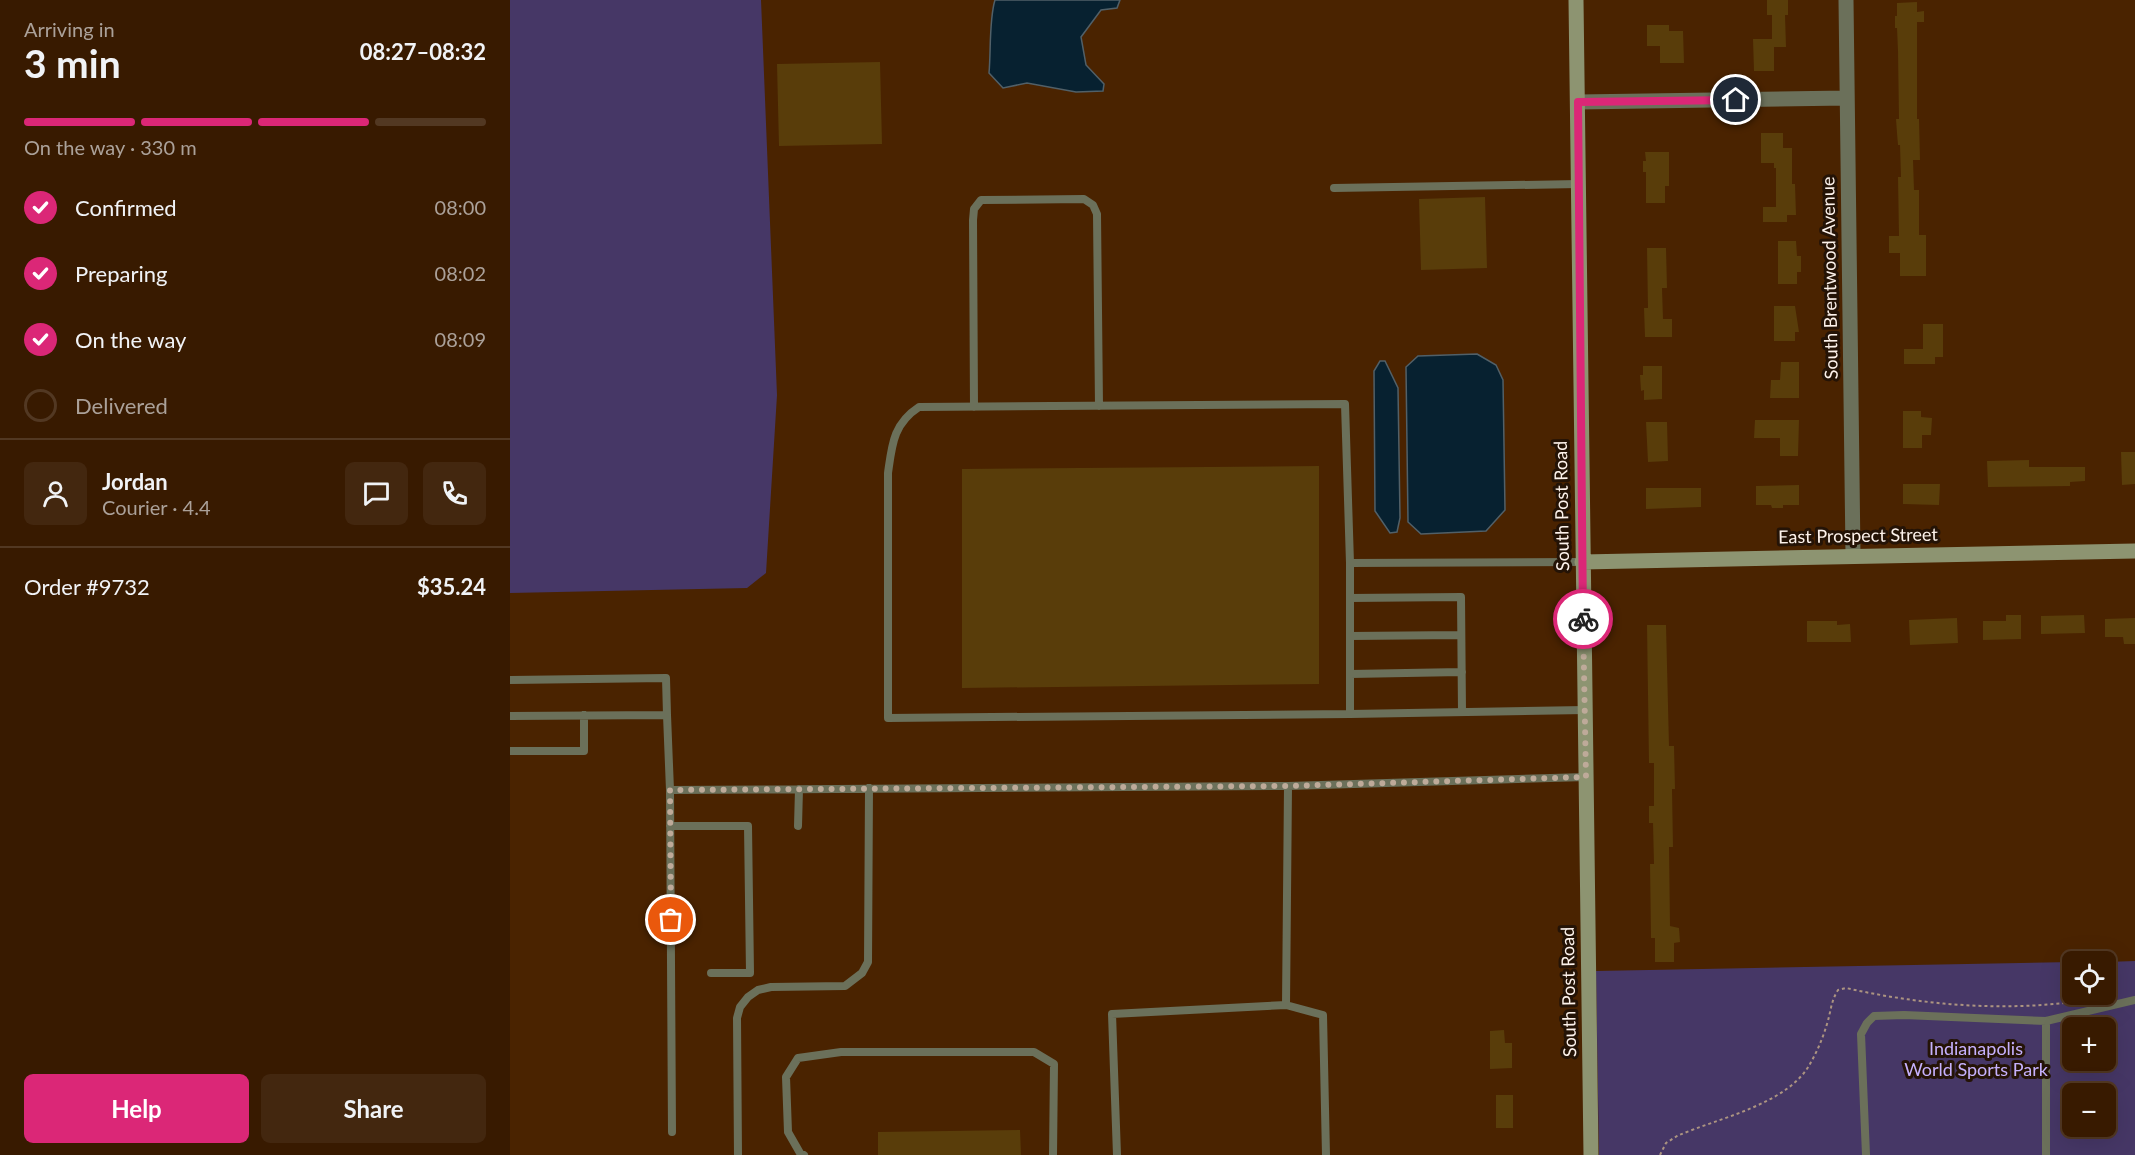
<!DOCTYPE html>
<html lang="en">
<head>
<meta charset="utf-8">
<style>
  body { margin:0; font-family:Lato,sans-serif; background:#43270f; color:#f1f3f6; height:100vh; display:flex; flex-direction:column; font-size:22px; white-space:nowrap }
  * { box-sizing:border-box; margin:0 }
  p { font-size:20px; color:#aba199 }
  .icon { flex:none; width:33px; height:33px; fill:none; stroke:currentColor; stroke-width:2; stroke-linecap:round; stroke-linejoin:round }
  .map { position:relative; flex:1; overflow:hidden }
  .sheet { display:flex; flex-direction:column; background:#381a00; width:510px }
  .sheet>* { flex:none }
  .fabs { position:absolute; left:1552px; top:951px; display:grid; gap:12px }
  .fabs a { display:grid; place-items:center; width:54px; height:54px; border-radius:9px; background:#381a00; box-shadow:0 6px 24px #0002,0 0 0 2px #523822; font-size:30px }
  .pin { position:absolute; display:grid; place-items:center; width:51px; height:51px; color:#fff; margin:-26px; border:3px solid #fff; border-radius:50%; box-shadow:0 2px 6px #0007 }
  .courier { position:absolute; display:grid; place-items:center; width:60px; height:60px; margin:-30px; border:4px solid #db2777; border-radius:50%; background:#fff; color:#222; box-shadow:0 2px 8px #0007 }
  .overview em { font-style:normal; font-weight:700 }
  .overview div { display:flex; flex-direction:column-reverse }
  .overview { display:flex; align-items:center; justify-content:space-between; height:102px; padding:0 24px }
  h1 { font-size:39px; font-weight:700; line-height:45px }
  .bar { display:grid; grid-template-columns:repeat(4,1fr); gap:9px 6px; align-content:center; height:72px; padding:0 24px }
  .bar i { height:8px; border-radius:4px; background:#523822 }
  .bar .current { background:#db2777 }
  .bar p { grid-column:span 4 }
  .line { display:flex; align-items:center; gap:15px; padding:0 24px; border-top:2px solid #523822 }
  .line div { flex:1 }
  .round { display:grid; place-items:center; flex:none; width:63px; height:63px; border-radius:9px; background:#43270f }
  ol { padding:0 24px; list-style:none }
  li { display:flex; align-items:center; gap:18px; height:66px }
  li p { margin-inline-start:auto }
  li .icon { padding:6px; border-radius:50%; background:#db2777; color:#fff; stroke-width:4 }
  li:last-child { color:#aba199 }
  li i { width:33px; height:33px; border:3px solid #523822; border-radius:50% }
  .cta { display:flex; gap:12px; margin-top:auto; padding:12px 24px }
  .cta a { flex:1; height:69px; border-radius:9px; background:#db2777; color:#fff; font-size:24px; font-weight:700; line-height:69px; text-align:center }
  .cta a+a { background:#43270f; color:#f1f3f6 }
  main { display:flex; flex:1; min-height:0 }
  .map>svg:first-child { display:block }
  .green { fill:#463766; fill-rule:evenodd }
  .water { fill:#072130; stroke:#516068; stroke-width:1.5 }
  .building { fill:#593d0a }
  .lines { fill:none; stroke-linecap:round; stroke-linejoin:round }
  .path { stroke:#ac9481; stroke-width:2; stroke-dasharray:3 3; stroke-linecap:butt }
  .lane { stroke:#6b705a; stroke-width:8 }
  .street { stroke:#6b705a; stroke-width:15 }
  .secondary { stroke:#8d9471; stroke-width:15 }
  .done { stroke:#beaa99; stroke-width:6; stroke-dasharray:0 10.8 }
  .route { stroke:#db2777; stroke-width:8 }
  .labels { text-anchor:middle; stroke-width:6; stroke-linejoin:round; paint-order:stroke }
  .street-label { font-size:18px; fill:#fdf2eb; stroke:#241306 }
  .park-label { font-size:18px; fill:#c6b1fd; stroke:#241306 }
</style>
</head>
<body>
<main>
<section class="sheet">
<div class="overview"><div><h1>3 min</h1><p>Arriving in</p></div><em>08:27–08:32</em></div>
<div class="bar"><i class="current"></i><i class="current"></i><i class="current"></i><i></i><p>On the way · 330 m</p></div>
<ol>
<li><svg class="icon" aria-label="check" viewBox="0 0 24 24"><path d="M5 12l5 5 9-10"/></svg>Confirmed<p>08:00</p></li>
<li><svg class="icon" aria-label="check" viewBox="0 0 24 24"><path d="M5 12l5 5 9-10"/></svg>Preparing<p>08:02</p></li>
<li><svg class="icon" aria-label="check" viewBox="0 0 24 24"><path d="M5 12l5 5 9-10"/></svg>On the way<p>08:09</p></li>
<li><i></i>Delivered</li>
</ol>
<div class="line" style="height:108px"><a class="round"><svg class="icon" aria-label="person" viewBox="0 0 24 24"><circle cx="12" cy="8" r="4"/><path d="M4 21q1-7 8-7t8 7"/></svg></a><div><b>Jordan</b><p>Courier · 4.4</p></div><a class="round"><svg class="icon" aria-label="chat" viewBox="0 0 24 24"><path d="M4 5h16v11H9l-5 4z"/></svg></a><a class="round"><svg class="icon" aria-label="phone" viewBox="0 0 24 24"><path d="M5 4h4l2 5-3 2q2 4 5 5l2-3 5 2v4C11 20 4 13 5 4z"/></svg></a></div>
<div class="line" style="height:78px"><div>Order #9732</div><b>$35.24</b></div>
<div class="cta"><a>Help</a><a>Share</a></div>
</section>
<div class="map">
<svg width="1625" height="1155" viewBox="0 0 1625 1155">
  <rect width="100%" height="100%" fill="#4a2300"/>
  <path class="green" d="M0,0H251L267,395L256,573L237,588L0,593Z
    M1625,961V1155H1089L1086,971L1563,962V994H1596V962ZM1563,1028H1596V1060H1563ZM1563,1094H1596V1126H1563Z"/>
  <path class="water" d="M485,0H610L607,8L591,10L571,37L576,65L594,84L593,91L566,92L517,83L493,88L479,73C481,52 479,19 485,0Z
    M967,354L986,365L993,380L995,510L976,531L911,534L898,522L896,367L908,356Z
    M870,361H875L888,388L890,518L887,532L880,533L865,511L864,371Z"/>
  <path class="building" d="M1257,0H1278V15H1275L1276,47H1264V71H1244L1243,39H1262V15H1257Z
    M1407,2V12L1414,11V22H1407V119H1409L1410,160H1403L1404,190H1409V235H1416V276H1390V253H1379V236H1389L1388,177H1391L1390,145H1388L1387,133L1386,119H1389L1388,51L1387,28H1385V16H1387V3Z
    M1137,25H1159V31H1173L1174,63H1150V46H1137Z
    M370,62L372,144L269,146L267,64Z
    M1251,133H1273V148H1282V184H1285L1286,215H1277V222H1253V207H1266V168H1264V163H1251Z
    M1135,152H1159V186H1155V203H1136V172H1133V161H1136Z
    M975,197L977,268L911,270L909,199Z
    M1268,241H1286L1287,256H1291V272H1287V284H1268Z
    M1137,248H1156L1157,288H1152L1153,319H1162V337H1135L1134,308H1138Z
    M1264,306H1285L1289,332H1285V341H1264Z
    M1413,324H1433V357H1425V364H1394V349H1413Z
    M1271,362H1289V398H1260L1261,380H1270Z
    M1133,366H1152V399L1134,400V390L1131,391L1130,375H1133Z
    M1393,411H1411V417L1422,418L1421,435H1412V448H1393Z
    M1245,420H1289L1288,456H1270V438H1244Z
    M1136,422H1157L1158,461L1138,462Z
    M1611,452H1625V484L1612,485Z
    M1519,460V467H1575V481L1560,482V486L1478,487L1477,461Z
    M809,466V684L452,688V469Z
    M1393,484H1430L1429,505L1393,504Z
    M1289,485V505H1273V508H1262L1261,505H1246V486Z
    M1136,488H1191V507L1136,509Z
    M1496,615H1511V639L1473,640V621H1496Z
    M1574,615L1575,633L1531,634V616Z
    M1447,618L1448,643L1400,645L1399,620Z
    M1625,618V644H1614L1613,637H1595V619Z
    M1297,621H1327V625L1340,624L1341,642H1297Z
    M1137,625H1156L1159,746H1164L1165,789H1162L1163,847H1159L1160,926L1169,928L1170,942L1164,943V962H1145V938H1141L1140,864H1144L1143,823H1139V806H1144V763H1139Z
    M994,1030L995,1043H1002V1068L980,1069V1031Z
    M986,1095H1003V1128H986Z
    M510,1130L511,1155H368V1132Z"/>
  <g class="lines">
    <path class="path" d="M1150,1155L1156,1143L1167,1136C1208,1118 1280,1104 1301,1062C1308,1050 1313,1037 1317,1024C1321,1011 1321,1001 1328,990L1336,988C1412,1005 1493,1012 1570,1001"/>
    <path class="lane" d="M824,188L1069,184
      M464,407L463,220L464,209L471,200L574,199L583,205L587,214L589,406
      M1072,562L840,563V714L1075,710
      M840,563L835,404L409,407C383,424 382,445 378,473V718L840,714
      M840,598L951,597L952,712
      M840,636L951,635
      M840,674L952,672
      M0,680L156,678L157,715
      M0,716L157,715L160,790L778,786L1076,777
      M0,751H74V715
      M160,790L162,1132
      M160,826H238L240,973H201
      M288,826L289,789
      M776,1005L813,1015L816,1155
      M1536,1021L1625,1000
      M228,1155L227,1018L230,1007L238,997L248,990L261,987L335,986L352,973L358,962L359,788
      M294,1155L290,1153L278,1132L276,1077L288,1058L331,1052H524L544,1064L543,1155
      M607,1155L602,1014L776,1005L778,786
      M1356,1155L1351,1034L1357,1023L1364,1016L1394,1015L1536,1021V1155"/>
    <path class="street" d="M1336,0L1343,555
      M1068,102L1337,98"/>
    <path class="secondary" d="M1066,0L1081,1155
      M1072,562L1625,551"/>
  </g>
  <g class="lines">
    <path class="done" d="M161,920L160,790L778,786L1076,777L1073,619"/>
    <path class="route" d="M1073,619L1068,102L1226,100"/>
  </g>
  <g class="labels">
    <g class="street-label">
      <text transform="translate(1320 278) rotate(-91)" y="6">South Brentwood Avenue</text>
      <text transform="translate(1052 506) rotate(-91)" y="6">South Post Road</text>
      <text transform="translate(1348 536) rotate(-1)" y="6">East Prospect Street</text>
      <text transform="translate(1059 992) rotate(-91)" y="6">South Post Road</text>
    </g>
    <g class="park-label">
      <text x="1466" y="1055">Indianapolis<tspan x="1466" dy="21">World Sports Park</tspan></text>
    </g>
  </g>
</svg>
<div class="fabs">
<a><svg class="icon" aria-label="locate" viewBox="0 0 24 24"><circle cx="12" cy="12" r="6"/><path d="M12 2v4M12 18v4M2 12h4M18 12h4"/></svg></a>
<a>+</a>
<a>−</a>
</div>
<div class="pin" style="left:161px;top:920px;background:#ea580c"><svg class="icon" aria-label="bag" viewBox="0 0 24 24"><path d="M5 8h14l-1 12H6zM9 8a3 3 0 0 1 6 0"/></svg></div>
<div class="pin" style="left:1226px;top:100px;background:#1f2937"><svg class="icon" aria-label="home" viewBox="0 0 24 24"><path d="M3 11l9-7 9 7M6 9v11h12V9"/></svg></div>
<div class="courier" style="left:1073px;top:619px"><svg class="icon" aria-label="bike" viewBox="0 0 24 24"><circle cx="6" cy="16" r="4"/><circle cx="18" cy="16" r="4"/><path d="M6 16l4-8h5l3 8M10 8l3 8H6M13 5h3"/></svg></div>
</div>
</main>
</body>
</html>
